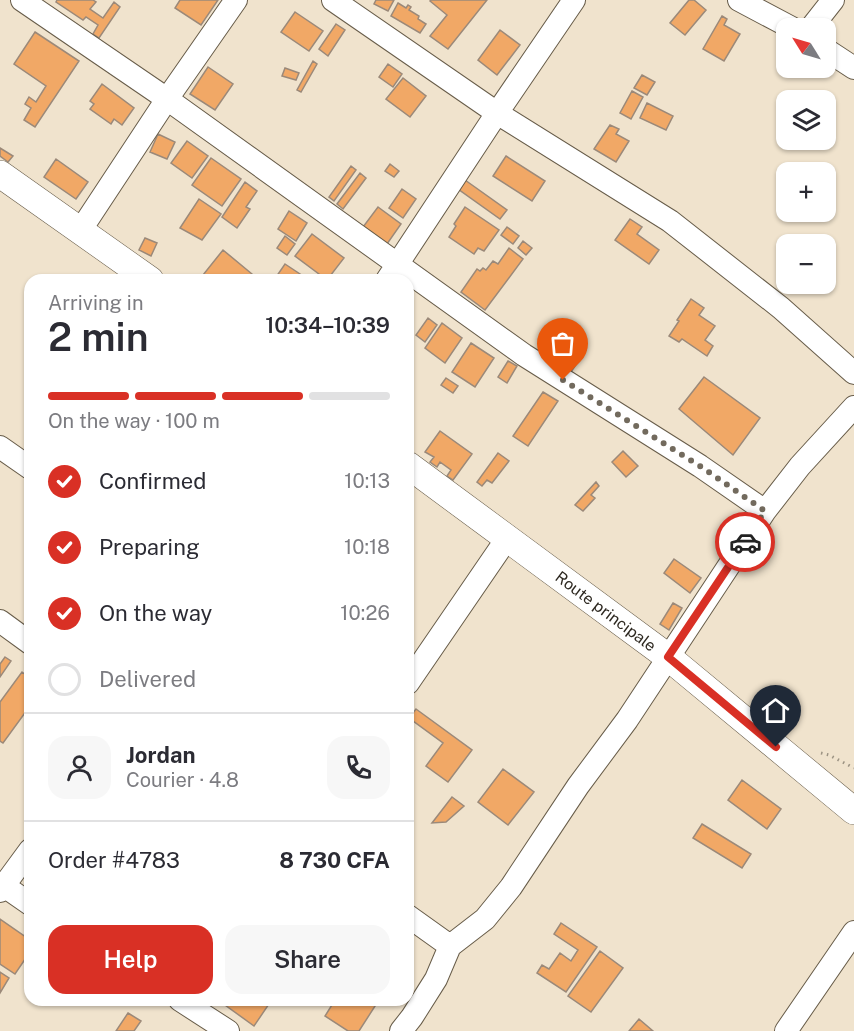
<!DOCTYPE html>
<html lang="en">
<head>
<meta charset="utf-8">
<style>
  body { margin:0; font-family:"Public Sans",sans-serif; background:#f7f7f7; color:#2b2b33; height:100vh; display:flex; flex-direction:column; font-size:22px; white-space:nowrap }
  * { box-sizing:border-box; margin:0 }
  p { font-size:20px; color:#7c7c81 }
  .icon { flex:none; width:33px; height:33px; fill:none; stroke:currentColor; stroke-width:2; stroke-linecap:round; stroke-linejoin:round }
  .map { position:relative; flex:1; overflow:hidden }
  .panel { position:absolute; left:24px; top:274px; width:390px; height:732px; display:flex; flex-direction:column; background:#fff; border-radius:18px; box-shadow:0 2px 4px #0004 }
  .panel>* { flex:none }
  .needle { width:39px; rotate:307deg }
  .fabs { position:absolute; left:776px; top:18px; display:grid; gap:12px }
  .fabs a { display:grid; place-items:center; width:60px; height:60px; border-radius:12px; background:#fff; box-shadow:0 2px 4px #0004; font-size:30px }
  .pin { position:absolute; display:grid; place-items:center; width:51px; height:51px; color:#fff; margin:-62px -26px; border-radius:50% 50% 50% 0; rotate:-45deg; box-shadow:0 0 6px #0007 }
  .pin .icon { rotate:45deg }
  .courier { position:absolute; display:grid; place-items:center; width:60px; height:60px; margin:-30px; border:4px solid #d93025; border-radius:50%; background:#fff; color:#222; box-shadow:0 2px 8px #0007 }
  .summary em { font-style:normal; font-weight:600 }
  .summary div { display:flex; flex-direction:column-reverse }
  .summary { display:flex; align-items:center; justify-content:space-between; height:102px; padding:0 24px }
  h1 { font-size:39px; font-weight:600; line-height:45px }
  .bar { display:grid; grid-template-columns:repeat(4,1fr); gap:9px 6px; align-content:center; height:72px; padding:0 24px }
  .bar i { height:8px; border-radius:4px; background:#e1e1e2 }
  .bar .current { background:#d93025 }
  .bar p { grid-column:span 4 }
  .line { display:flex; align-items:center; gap:15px; padding:0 24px; border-top:2px solid #e1e1e2 }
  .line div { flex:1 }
  .round { display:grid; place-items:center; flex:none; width:63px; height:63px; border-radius:18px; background:#f7f7f7 }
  ol { padding:0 24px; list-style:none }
  li { display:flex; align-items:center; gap:18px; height:66px }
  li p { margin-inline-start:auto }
  li .icon { padding:6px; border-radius:50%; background:#d93025; color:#fff; stroke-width:4 }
  li:last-child { color:#7c7c81 }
  li i { width:33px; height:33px; border:3px solid #e1e1e2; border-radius:50% }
  .action { display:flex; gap:12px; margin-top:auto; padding:12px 24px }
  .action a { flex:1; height:69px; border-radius:18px; background:#d93025; color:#fff; font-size:24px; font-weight:600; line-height:69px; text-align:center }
  .action a+a { background:#f7f7f7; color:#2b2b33 }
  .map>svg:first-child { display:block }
  .building { fill:#f1a866; stroke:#9b8979; stroke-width:1.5 }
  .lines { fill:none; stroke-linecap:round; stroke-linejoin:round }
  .minor-casing { stroke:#675c49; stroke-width:24 }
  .tertiary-casing { stroke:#675c49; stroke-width:28 }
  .path { stroke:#9c9383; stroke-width:3; stroke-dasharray:1.5 4.5; stroke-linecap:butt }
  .minor { stroke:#fff; stroke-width:22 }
  .tertiary { stroke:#fff; stroke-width:27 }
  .done { stroke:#726a5d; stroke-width:6; stroke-dasharray:0 10.8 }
  .route { stroke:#d93025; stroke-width:8 }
  .labels { text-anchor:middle; stroke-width:6; stroke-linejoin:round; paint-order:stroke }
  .street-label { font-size:16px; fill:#2e2921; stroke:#fff }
</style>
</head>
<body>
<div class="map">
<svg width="854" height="1031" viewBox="0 0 854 1031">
  <rect width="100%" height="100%" fill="#f0e3cd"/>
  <path class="building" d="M57,0H93L96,2L90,9L103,18L114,2L120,7L99,38L93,34L98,25L86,17L83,20L56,2Z
    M180,0H218L201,25L175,8Z
    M376,0H394L388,11L374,4Z
    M431,0H487L448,49L430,36L447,15L430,1Z
    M689,0H694L706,10L685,35L670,23Z
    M398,3L406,8L408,5L411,7L409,10L419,16L418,19L426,24L420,33L391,16Z
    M295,12L323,31L309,51L281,32Z
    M722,16L727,19L724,25L740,34L724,61L703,49Z
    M336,24L345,30L328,56L319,49Z
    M500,30L520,45L497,75L478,60Z
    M35,32L79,61L35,127L24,120L31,108L25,104L29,97L36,102L46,86L14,64Z
    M313,61L317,64L301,92L297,90Z
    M388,64L402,74L393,87L379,77Z
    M208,67L233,84L215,110L190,94Z
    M285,68L299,73L296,80L282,76Z
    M642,75L655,82L647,95L634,88Z
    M403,78L426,96L410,117L386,99Z
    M102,84L134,108L122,125L114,119L111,124L90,109L94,104L90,101Z
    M632,91L643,97L631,119L620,113Z
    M647,103L673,116L666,130L640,118Z
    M610,125L619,129L616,134L629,141L616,162L594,149Z
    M158,134L175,142L167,159L150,152Z
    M187,141L208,156L192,178L171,163Z
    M0,148L13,156L8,162L0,156Z
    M506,156L545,181L532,201L493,176Z
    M211,158L241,179L222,206L192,185Z
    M56,159L88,182L76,199L44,177Z
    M390,164L399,171L394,177L385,171Z
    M351,166L356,170L334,201L329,197Z
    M360,173L366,178L343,209L337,204Z
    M465,180L507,210L500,219L458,189Z
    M245,182L257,191L246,207L250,209L237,228L222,217Z
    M402,189L416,199L403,218L389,208Z
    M199,199L221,214L202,240L180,228Z
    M378,207L401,224L387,244L363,227Z
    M465,207L499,230L484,251L478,248L474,254L449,237L456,226L454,224Z
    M289,211L307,223L296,241L278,229Z
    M630,219L642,227L637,234L659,250L649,264L615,240Z
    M507,227L519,236L513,244L501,235Z
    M312,234L344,258L327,280L295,256Z
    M285,236L295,244L287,255L277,248Z
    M145,238L157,243L151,256L139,250Z
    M523,241L532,248L526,255L518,248Z
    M509,248L523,259L485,310L461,292L477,269L480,271L483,268L486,270L493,261L498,264Z
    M223,250L252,274L247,280H199Z
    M285,264L306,278L305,280H274Z
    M691,299L704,308L699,315L715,326L705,340L713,346L707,356L682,339L679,342L669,336L679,321L677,320Z
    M428,318L437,325L425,342L416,335Z
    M442,323L462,338L445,363L425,348Z
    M562,333L586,350L571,372L547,355Z
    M471,343L494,358L475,387L452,372Z
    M508,361L517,366L507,383L498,377Z
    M704,377L760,418L733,455L679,409Z
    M446,378L458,386L453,393L441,385Z
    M543,392L558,401L528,446L513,436Z
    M440,431L472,454L453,480L447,476L451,470L440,462L437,467L430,462L434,457L425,452Z
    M623,451L638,466L626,477L612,462Z
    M498,453L509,461L492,483L487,480L482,486L477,482Z
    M596,482L599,486L591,495L595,498L583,511L575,505Z
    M674,559L701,578L690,593L664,573Z
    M673,603L682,608L669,630L660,624Z
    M5,657L11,661L0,677V664Z
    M22,672L30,678V706L3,743L0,741V702Z
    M416,709L472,750L448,782L426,766L443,743L409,718Z
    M503,769L534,792L508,825L478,802Z
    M742,780L781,809L767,829L728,800Z
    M452,797L464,806L446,822L432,823Z
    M702,824L751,854L742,868L693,838Z
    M0,919L30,940V952L15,974L0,964Z
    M561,923L597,947L566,992L537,973L542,965L549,969L560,953L571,961L578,950L554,934Z
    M600,951L623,968L591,1012L568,996Z
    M0,972L9,978L0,993Z
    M228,1000H264L269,1004L254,1026L225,1005Z
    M335,1000H372L377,1003L359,1031H348L325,1016Z
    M128,1013L141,1021L134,1031H116Z
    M639,1019L653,1031H629Z"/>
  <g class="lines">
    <defs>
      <path id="minor" d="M22,0L167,99L524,355L700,466L765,511
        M333,0L497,113L670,221L781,308L854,373
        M739,0L792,28
        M811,28L833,0
        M825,49L854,68
        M80,231L167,99L236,0
        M387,280L497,113L574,0
        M0,447L30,468
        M0,621L30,643
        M408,683L508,537
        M0,883L30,904
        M0,891L30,850
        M408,916L450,946
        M180,1000L228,1031
        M401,1031L412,1017L436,979L450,946L485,919L511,887L578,786L627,720L765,511L800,466L854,407
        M786,1031L854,932"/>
      <path id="tertiary" d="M0,174L150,280
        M408,465L668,657L854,811"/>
    </defs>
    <use href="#minor" class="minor-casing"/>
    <use href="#tertiary" class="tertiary-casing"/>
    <path class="path" d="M821,753L829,755L854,768"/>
    <use href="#minor" class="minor"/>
    <use href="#tertiary" class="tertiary"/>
  </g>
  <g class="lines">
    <path class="done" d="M563,380L700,466L765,511L745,542"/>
    <path class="route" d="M745,542L668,657L776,747"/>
  </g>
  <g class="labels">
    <g class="street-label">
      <text transform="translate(606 611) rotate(37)" y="6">Route principale</text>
    </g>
  </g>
</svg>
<div class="fabs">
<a><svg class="needle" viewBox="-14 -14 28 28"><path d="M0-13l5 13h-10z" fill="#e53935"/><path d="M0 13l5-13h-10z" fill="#7c7c81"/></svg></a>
<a><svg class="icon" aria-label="layers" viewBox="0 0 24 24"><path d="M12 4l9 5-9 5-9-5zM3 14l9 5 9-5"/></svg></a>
<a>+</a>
<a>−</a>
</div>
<div class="pin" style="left:563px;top:380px;background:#ea580c"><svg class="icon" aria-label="bag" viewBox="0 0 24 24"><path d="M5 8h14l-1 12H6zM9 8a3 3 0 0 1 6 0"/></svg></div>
<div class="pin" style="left:776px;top:747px;background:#1f2937"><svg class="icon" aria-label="home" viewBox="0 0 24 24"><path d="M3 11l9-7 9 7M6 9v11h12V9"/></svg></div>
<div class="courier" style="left:745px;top:542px"><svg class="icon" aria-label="car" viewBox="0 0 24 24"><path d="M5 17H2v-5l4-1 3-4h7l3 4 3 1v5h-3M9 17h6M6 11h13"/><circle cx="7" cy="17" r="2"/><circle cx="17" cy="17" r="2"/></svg></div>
<section class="panel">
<div class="summary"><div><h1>2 min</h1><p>Arriving in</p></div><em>10:34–10:39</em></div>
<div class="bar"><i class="current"></i><i class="current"></i><i class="current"></i><i></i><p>On the way · 100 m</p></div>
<ol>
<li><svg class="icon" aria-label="check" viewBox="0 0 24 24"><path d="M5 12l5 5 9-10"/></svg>Confirmed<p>10:13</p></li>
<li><svg class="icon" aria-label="check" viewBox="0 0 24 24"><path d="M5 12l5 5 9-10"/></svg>Preparing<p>10:18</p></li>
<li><svg class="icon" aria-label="check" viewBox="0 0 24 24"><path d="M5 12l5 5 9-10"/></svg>On the way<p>10:26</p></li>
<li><i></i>Delivered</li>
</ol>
<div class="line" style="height:108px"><a class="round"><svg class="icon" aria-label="person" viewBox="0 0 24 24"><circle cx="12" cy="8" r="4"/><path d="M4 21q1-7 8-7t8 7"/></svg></a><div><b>Jordan</b><p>Courier · 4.8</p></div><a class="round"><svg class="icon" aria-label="phone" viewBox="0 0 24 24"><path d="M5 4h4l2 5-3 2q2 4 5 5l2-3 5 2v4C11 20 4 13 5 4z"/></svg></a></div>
<div class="line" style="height:78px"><div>Order #4783</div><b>8 730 CFA</b></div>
<div class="action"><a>Help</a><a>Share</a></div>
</section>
</div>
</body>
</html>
